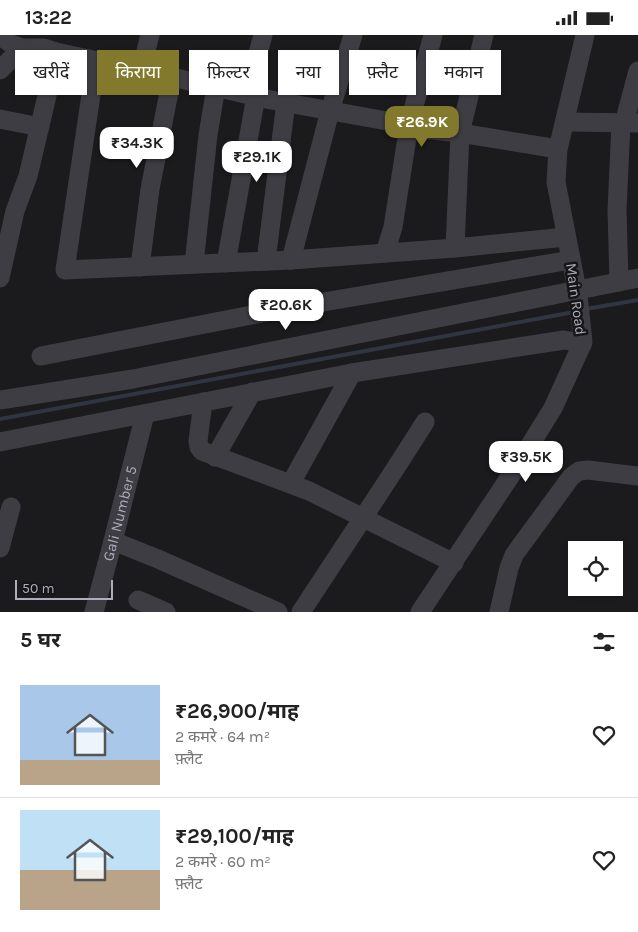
<!DOCTYPE html>
<html lang="hi">
<head>
<meta charset="utf-8">
<style>
  body { margin:0; font-family:Karla,"Noto Sans Devanagari",sans-serif; background:#f2f2f2; color:#222; height:100vh; display:flex; flex-direction:column; font-size:19px; white-space:nowrap }
  * { box-sizing:border-box; margin:0 }
  p { font-size:16px; color:#767676 }
  .icon { flex:none; width:28px; height:28px; fill:none; stroke:currentColor; stroke-width:2; stroke-linecap:round; stroke-linejoin:round }
  .map { position:relative; height:577px; overflow:hidden }
  .side { display:flex; flex-direction:column; background:#fff; flex:1 }
  .side>* { flex:none }
  .top-card { position:absolute; left:15px; top:15px; width:609px; height:45px; display:flex; gap:10px }
  .tools { position:absolute; left:568px; top:506px; display:grid; gap:10px }
  .tools a { display:grid; place-items:center; width:55px; height:55px; border-radius:0px; background:#fff; box-shadow:0 1px 4px #0004; font-size:25px }
  .scale { position:absolute; left:15px; bottom:12px; width:98px; box-sizing:border-box; padding-left:5px; border:2px solid #adaebc; border-top:0; font-size:14px; line-height:18px; white-space:nowrap; color:#adaebc; -webkit-text-stroke:4px #161518; paint-order:stroke }
  .price { position:absolute; translate:-50% -42px; padding:0 11px; border-radius:10px; background:#fff; color:#222; font-size:16px; line-height:32px; filter:drop-shadow(0 1px 2px #0008) }
  .price::after { content:''; position:absolute; left:50%; top:30px; width:15px; height:11px; margin-left:-8px; background:inherit; clip-path:polygon(0 0,100% 0,50% 100%) }
  .price.on { background:#82792c; color:#fff }
  ul { padding:0; list-style:none }
  li { display:flex; align-items:center; gap:15px; height:125px; padding:0 20px }
  li+li { border-top:1px solid #e0e0e0 }
  li span { display:grid; place-items:center; flex:none; width:140px; height:100px; border-radius:0px; color:#555 }
  li>.icon { margin-inline-start:auto }
  span .icon { width:60px; height:60px; fill:#fffc; stroke-width:1 }
  li b { font-size:21px }
  h2 { display:flex; justify-content:space-between; align-items:center; height:60px; padding:0 20px; font-size:21px }
  .tag { padding:0 18px; border-radius:0px; background:#fff; box-shadow:0 1px 4px #0004; font-size:18px; line-height:45px }
  .tag.on { background:#82792c; color:#fff }
  .status { display:flex; justify-content:space-between; align-items:center; height:35px; padding:0 25px; background:#fff; direction:ltr }
  .status svg { height:14px; fill:currentColor }
  .map>svg:first-child { display:block }
  .lines { fill:none; stroke-linecap:round; stroke-linejoin:round }
  .stream { stroke:#303542; stroke-width:4 }
  .minor { stroke:#3e3d44; stroke-width:19 }
  .labels { text-anchor:middle; dominant-baseline:central; stroke-width:5; stroke-linejoin:round; paint-order:stroke }
  .street-label { font-size:15px; fill:#adaebc; stroke:#161518 }
</style>
</head>
<body>
<div class="status"><b>13:22</b><svg viewBox="0 0 49 12"><path d="M0 12V9h3v3zM5 12V6h3v6zM10 12V3h3v9zM15 12V0h3v12zM26 1h20v11H26zM47 4h2v5h-2z"/></svg></div>
<div class="map">
<svg width="638" height="577" viewBox="0 0 638 577">
  <rect width="100%" height="100%" fill="#1b1a1d"/>
  <g class="lines">
    <g class="stream">
      <polyline points="586,274 638,265"/>
      <polyline points="0,384 574,277"/>
    </g>
    <g class="minor">
      <polyline points="0,0 11,9 22,13 44,13 56,17 172,42 271,65 409,90 422,94 460,98 558,114"/>
      <polyline points="96,26 65,235 291,225 455,213 566,202"/>
      <polyline points="0,35 22,13"/>
      <polyline points="141,35 150,0"/>
      <polyline points="247,59 263,0"/>
      <polyline points="0,84 40,92"/>
      <polyline points="565,87 638,88"/>
      <polyline points="624,88 638,36"/>
      <polyline points="455,213 460,98 484,0"/>
      <polyline points="385,218 393,192 409,90 433,0"/>
      <polyline points="291,225 330,76 353,0"/>
      <polyline points="266,226 286,67"/>
      <polyline points="226,228 256,61"/>
      <polyline points="194,229 208,100 216,52"/>
      <polyline points="140,232 150,154 172,42"/>
      <polyline points="0,243 15,176 28,141 46,65 56,17"/>
      <polyline points="619,247 617,175 621,88"/>
      <polyline points="41,321 282,274 571,225"/>
      <polyline points="0,365 133,344 638,243"/>
      <polyline points="203,367 198,406 199,412 202,416 309,456 454,528"/>
      <polyline points="0,407 352,338 564,305 576,307 582,310"/>
      <polyline points="215,422 252,357"/>
      <polyline points="291,448 352,338"/>
      <polyline points="113,506 158,524 278,577"/>
      <polyline points="0,513 11,472"/>
      <polyline points="138,565 166,577"/>
      <path id="s1" d="M94 577 113 506 145 379"/>
      <path d="M301 577C342 514 385 451 425 387"/>
      <polyline points="420,577 519,428 553,373 583,307 578,260 556,147 558,114 585,0"/>
      <polyline points="499,577 509,533 514,520 571,442 579,436 588,435 638,441"/>
    </g>
  </g>
  <g class="labels">
    <g class="street-label">
      <text transform="translate(576 264) rotate(82)">Main Road</text>
      <text stroke="none"><textPath href="#s1" startOffset="102">Gali Number 5</textPath></text>
    </g>
  </g>
</svg>
<div class="tools">
<a><svg class="icon" aria-label="locate" viewBox="0 0 24 24"><circle cx="12" cy="12" r="6"/><path d="M12 2v4M12 18v4M2 12h4M18 12h4"/></svg></a>
</div>
<div class="scale">50 m</div>
<b class="price on" style="left:422px;top:113px">₹26.9K</b>
<b class="price" style="left:137px;top:134px">₹34.3K</b>
<b class="price" style="left:257px;top:148px">₹29.1K</b>
<b class="price" style="left:286px;top:296px">₹20.6K</b>
<b class="price" style="left:526px;top:448px">₹39.5K</b>
<div class="top-card">
<a class="tag">खरीदें</a>
<a class="tag on">किराया</a>
<a class="tag">फ़िल्टर</a>
<a class="tag">नया</a>
<a class="tag">फ़्लैट</a>
<a class="tag">मकान</a>
</div>
</div>
<section class="side">
<h2>5 घर<svg class="icon" aria-label="filters" viewBox="0 0 24 24"><path d="M4 7h16M4 17h16"/><circle cx="9" cy="7" r="2"/><circle cx="15" cy="17" r="2"/></svg></h2>
<ul>
<li><span style="background:linear-gradient(#a9c7e8 75%,#b9a48a 0)"><svg class="icon" aria-label="home" viewBox="0 0 24 24"><path d="M3 11l9-7 9 7M6 9v11h12V9"/></svg></span><div><b>₹26,900/माह</b><p>2 कमरे · 64 m²</p><p>फ़्लैट</p></div><svg class="icon" aria-label="heart" viewBox="0 0 24 24"><path d="M12 20l-8-8c-3-5 5-10 8-4 3-6 11-1 8 4z"/></svg></li>
<li><span style="background:linear-gradient(#bfe0f5 60%,#b9a48a 0)"><svg class="icon" aria-label="home" viewBox="0 0 24 24"><path d="M3 11l9-7 9 7M6 9v11h12V9"/></svg></span><div><b>₹29,100/माह</b><p>2 कमरे · 60 m²</p><p>फ़्लैट</p></div><svg class="icon" aria-label="heart" viewBox="0 0 24 24"><path d="M12 20l-8-8c-3-5 5-10 8-4 3-6 11-1 8 4z"/></svg></li>
</ul>
</section>
</body>
</html>
